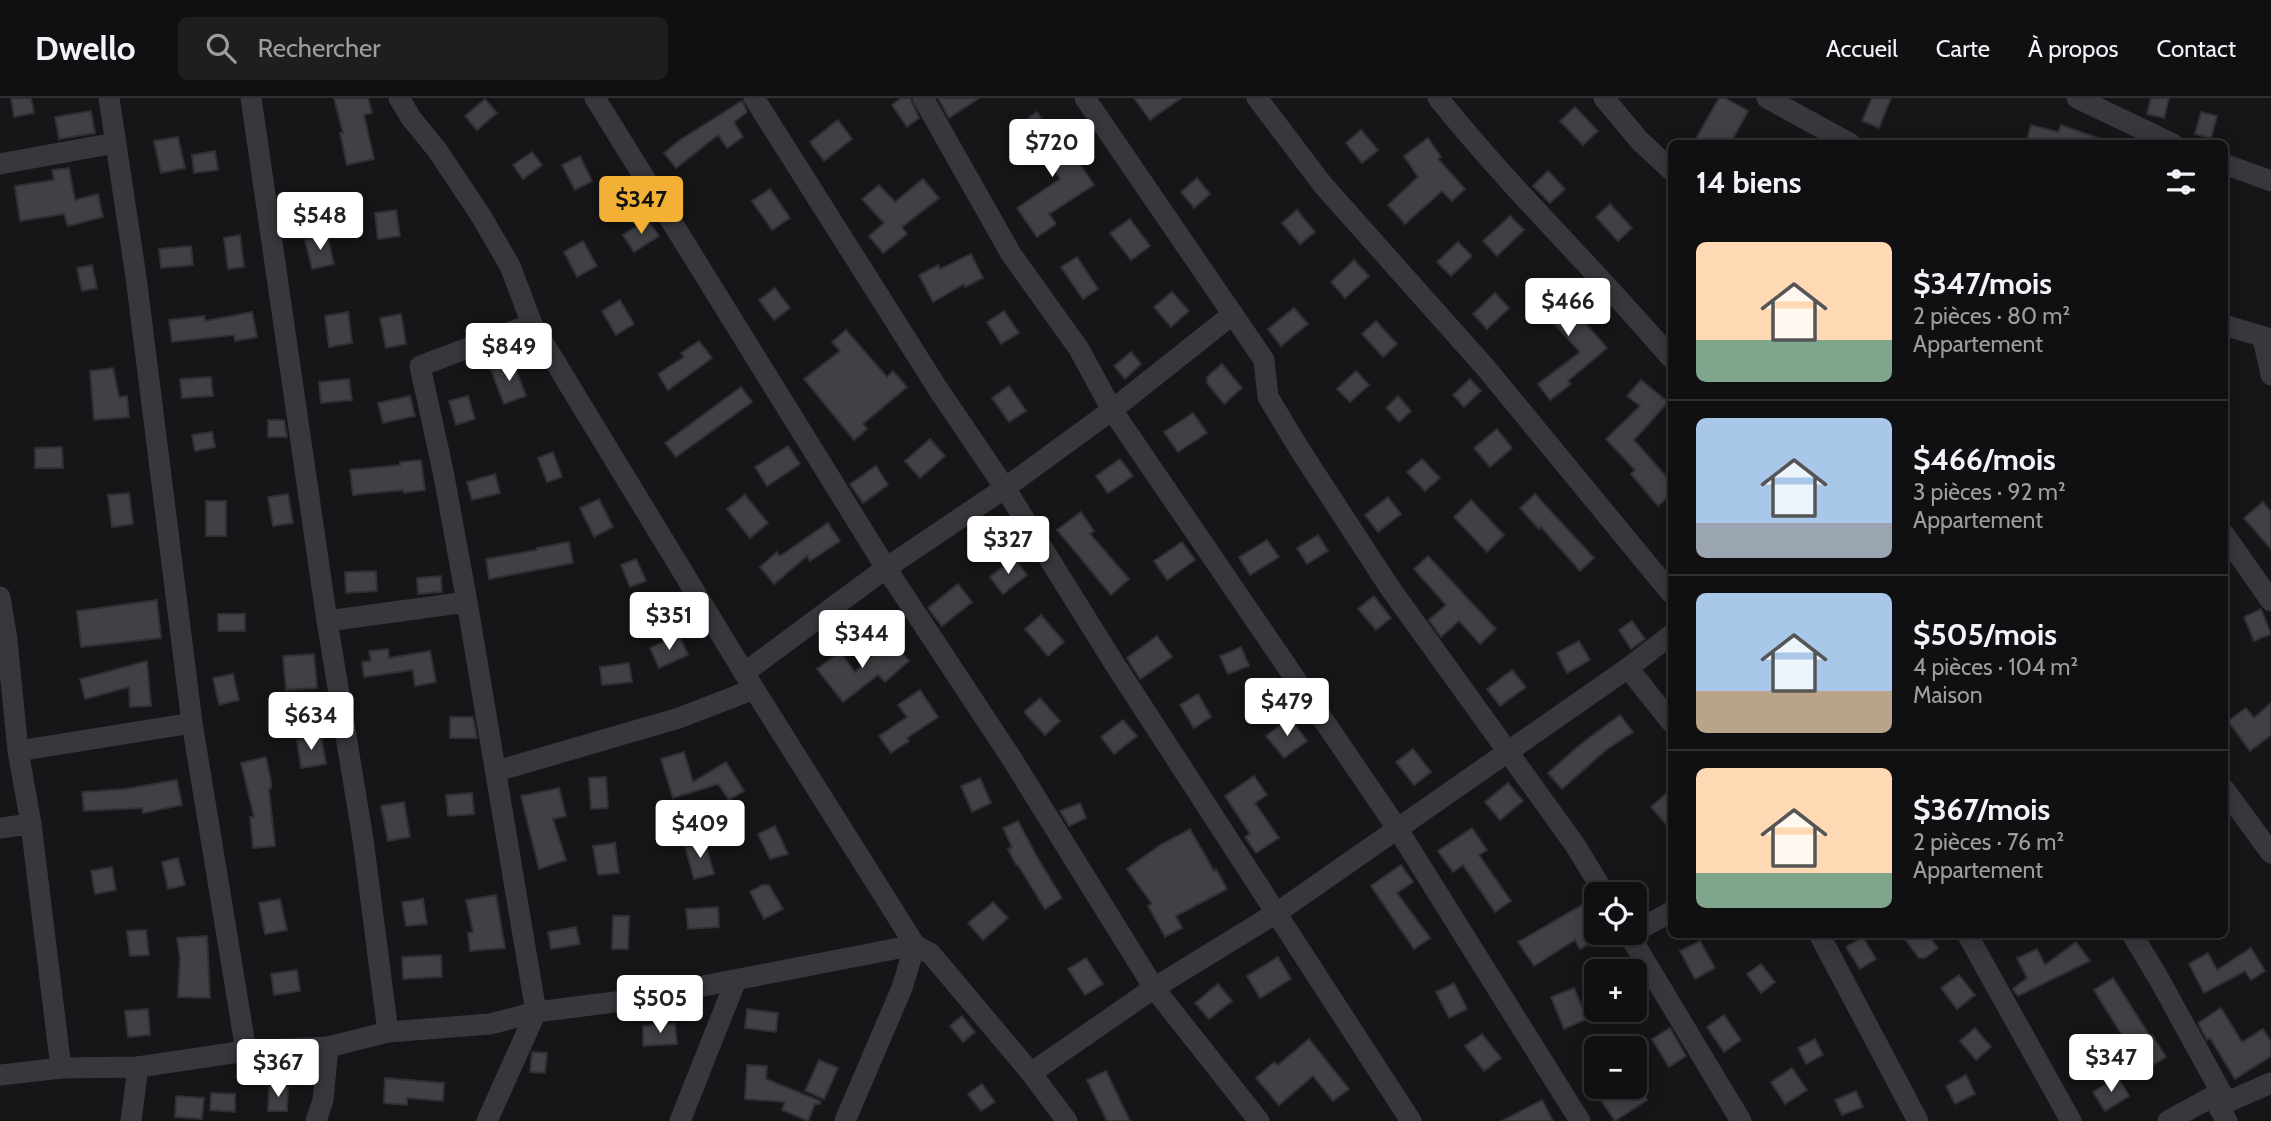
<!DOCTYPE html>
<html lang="fr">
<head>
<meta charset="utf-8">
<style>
  body { margin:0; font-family:Cabin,sans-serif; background:#1e1e20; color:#f1f3f6; height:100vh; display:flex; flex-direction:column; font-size:26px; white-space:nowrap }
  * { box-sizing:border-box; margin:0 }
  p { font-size:23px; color:#9c9d9f }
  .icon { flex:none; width:38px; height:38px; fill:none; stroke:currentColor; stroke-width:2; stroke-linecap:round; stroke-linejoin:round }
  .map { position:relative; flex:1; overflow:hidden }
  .panel { position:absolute; left:1668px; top:42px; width:560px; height:798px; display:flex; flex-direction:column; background:#101012; border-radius:10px; box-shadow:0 4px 18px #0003,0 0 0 2px #303032 }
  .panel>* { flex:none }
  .buttons { position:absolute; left:1584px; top:784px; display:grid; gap:14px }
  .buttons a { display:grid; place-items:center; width:63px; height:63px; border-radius:10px; background:#101012; box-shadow:0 4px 18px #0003,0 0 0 2px #303032; font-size:35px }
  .price { position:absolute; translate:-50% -60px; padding:0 16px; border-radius:7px; background:#fff; color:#222; font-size:23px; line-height:46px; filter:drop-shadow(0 2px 4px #0008) }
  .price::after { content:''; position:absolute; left:50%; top:42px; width:21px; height:16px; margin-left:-10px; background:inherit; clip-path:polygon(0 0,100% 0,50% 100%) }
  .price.active { background:#f2b134; color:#111 }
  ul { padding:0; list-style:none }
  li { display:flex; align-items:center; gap:21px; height:175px; padding:0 28px }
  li+li { border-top:2px solid #303032 }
  li span { display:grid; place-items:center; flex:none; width:196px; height:140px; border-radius:10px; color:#555 }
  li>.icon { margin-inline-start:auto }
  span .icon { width:84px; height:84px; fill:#fffc; stroke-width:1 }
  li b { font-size:30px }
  h2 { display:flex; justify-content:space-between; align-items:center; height:84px; padding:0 28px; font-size:30px }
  header { display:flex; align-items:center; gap:42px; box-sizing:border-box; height:98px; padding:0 35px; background:#101012; border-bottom:2px solid #303032 }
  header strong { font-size:33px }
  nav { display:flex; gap:38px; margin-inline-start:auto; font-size:24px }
  .search { width:490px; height:63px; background:#1e1e20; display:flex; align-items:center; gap:18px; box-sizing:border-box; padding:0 24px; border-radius:10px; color:#9c9d9f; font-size:26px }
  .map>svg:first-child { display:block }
  .building { fill:#404145; stroke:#303034; stroke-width:2 }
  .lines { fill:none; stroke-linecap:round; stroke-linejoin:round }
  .street { stroke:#37383d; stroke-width:21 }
</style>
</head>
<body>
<header>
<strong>Dwello</strong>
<div class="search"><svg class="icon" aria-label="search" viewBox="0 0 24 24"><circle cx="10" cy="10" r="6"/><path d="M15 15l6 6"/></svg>Rechercher</div>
<nav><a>Accueil</a><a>Carte</a><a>À propos</a><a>Contact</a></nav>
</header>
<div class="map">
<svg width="2271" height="1023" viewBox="0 0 2271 1023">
  <rect width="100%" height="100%" fill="#161618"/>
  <g class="building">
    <polygon points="11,0 31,0 34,15 14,19"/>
    <polygon points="334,0 368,0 372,15 364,17 374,61 347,67 340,35 343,35"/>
    <polygon points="901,0 910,0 919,20 907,29 892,7"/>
    <polygon points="938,0 979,0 949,20"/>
    <polygon points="1134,0 1181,0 1150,22"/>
    <polygon points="1719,0 1725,0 1748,13 1730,46 1693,46"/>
    <polygon points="1872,0 1891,0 1879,30 1862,23"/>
    <polygon points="2151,0 2169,0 2164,20 2147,16"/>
    <polygon points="485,1 497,15 477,32 465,18"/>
    <polygon points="742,3 747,14 734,24 743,39 727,50 718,37 676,70 664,55 680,42"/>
    <polygon points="1575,9 1598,33 1583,47 1560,23"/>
    <polygon points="91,13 95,35 59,41 55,19"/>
    <polygon points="1037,14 1067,60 1073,56 1094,87 1049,116 1056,126 1037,139 1017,110 1060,81 1036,44 1033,46 1020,26"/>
    <polygon points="2201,14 2217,18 2211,40 2195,36"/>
    <polygon points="838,22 852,41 824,63 810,44"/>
    <polygon points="2031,27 2058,34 2061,27 2106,43 2106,46 2026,46"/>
    <polygon points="1361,32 1378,52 1362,65 1346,45"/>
    <polygon points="178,39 185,70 161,75 154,43"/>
    <polygon points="1428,40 1441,59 1438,61 1465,91 1452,103 1442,93 1405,126 1388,107 1418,79 1404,58"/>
    <polygon points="215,53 218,72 194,75 192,57"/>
    <polygon points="532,54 542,67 523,81 513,67"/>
    <polygon points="580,58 592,83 575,92 562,67"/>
    <polygon points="69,70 75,102 98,96 103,119 68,128 64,116 20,123 15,88 54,82 52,72"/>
    <polygon points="1548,73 1565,91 1550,105 1533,88"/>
    <polygon points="1197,80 1210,96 1194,110 1181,94"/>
    <polygon points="923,81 939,100 902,129 907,136 883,155 869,138 884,125 862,101 879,87 895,104"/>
    <polygon points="770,91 790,120 772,132 752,103"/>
    <polygon points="1610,106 1632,130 1618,143 1596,119"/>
    <polygon points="396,112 400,138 378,141 375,115"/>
    <polygon points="1297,112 1315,134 1300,146 1282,125"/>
    <polygon points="1510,118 1524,132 1497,158 1483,143"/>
    <polygon points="647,121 659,138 634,154 623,137"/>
    <polygon points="1130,121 1150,148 1131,162 1110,135"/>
    <polygon points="240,137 244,169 228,171 224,140"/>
    <polygon points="327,137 334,166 312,171 305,142"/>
    <polygon points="583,143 597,168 577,179 564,154"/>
    <polygon points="1458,144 1472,158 1451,178 1437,164"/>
    <polygon points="191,148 193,167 161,170 159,151"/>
    <polygon points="971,156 983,180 965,189 964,186 933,204 919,177 938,167 940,171"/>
    <polygon points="1077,159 1098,191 1083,201 1061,169"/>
    <polygon points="1354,162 1369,178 1345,200 1331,184"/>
    <polygon points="92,167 97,190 82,193 77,170"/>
    <polygon points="1559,183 1575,198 1568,205 1607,250 1568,283 1571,286 1550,302 1538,286 1580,254 1536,206"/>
    <polygon points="775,190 790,210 774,222 759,202"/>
    <polygon points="1172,194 1189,213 1171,229 1154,209"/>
    <polygon points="1495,195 1509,210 1487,231 1473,216"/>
    <polygon points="620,202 634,226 616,237 602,213"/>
    <polygon points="1294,210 1308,226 1281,248 1268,231"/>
    <polygon points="1004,213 1019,235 1001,246 987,224"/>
    <polygon points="252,214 257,239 235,243 234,237 172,244 169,222 204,218 205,223"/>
    <polygon points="348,214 352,245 329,249 325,218"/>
    <polygon points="401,216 406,246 386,250 380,220"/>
    <polygon points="1376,223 1397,246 1383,259 1362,236"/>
    <polygon points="846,232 887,279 893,273 907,289 863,326 867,331 854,342 804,281 840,253 832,244"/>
    <polygon points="699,243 712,260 668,292 658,276 684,259 681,255"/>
    <polygon points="1131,254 1141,266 1125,281 1114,268"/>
    <polygon points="513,264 526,298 504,306 491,272"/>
    <polygon points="1222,266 1242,290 1224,306 1207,285 1207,279"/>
    <polygon points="113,270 119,299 127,298 129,319 94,322 90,273"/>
    <polygon points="1356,273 1369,287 1350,304 1337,291"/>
    <polygon points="211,279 213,298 182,300 180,281"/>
    <polygon points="349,281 352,302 321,305 319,284"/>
    <polygon points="1470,281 1481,293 1464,309 1453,297"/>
    <polygon points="1641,282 1668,304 1634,342 1671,384 1671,396 1658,408 1631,376 1635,372 1606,341 1640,308 1627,298"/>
    <polygon points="1009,288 1026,313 1009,324 992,300"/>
    <polygon points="741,289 752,304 676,359 665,345"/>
    <polygon points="410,298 415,318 383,325 378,305"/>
    <polygon points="468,298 475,321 456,327 449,303"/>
    <polygon points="1398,298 1411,313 1399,324 1386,310"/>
    <polygon points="1193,315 1207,335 1178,354 1164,334"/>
    <polygon points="268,322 284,322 287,339 268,339"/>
    <polygon points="1497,331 1512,350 1490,369 1474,350"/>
    <polygon points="212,334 215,349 195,353 192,337"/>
    <polygon points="930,341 945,358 920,380 905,363"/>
    <polygon points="788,348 800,366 767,388 755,369"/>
    <polygon points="62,349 63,370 35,370 35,350"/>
    <polygon points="553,354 562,379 547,384 538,360"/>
    <polygon points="1120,361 1133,378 1108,395 1096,378"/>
    <polygon points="1422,361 1440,380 1425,393 1407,374"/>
    <polygon points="421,362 425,392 404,395 403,392 353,397 350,372 400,367 400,364"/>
    <polygon points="876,368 888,387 863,405 850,386"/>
    <polygon points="495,376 500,395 472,402 467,384"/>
    <polygon points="129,395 133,426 112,429 108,397"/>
    <polygon points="288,396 293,425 273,428 268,399"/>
    <polygon points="1535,396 1594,460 1580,473 1541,429 1539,431 1520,410"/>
    <polygon points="745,397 768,425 750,440 727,411"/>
    <polygon points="1388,399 1401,416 1378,434 1365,417"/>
    <polygon points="599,401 613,429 594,439 580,410"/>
    <polygon points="1471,402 1504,437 1487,454 1454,419"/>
    <rect x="206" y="403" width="20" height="35"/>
    <polygon points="2263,404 2271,414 2271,451 2244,420"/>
    <polygon points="1081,414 1094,433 1090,436 1129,481 1111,497 1057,432"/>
    <polygon points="828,425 840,443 810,463 807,458 774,486 760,469 777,454 780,458"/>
    <polygon points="1318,437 1328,453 1307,466 1297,450"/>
    <polygon points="1267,442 1279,459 1250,477 1239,459"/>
    <polygon points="569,444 573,465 489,481 486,461 537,452 537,450"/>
    <polygon points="1182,444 1195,462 1167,482 1154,463"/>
    <polygon points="1428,458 1496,531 1480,546 1459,523 1441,539 1429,522 1446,507 1414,471"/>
    <polygon points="1014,460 1027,477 1003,496 990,479"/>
    <polygon points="636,461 646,483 630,489 621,467"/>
    <polygon points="376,473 377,493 346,495 345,474"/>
    <polygon points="441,478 442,494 418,496 417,480"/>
    <polygon points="958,486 972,504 942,528 928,510"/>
    <polygon points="1374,498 1391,520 1376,532 1358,511"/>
    <polygon points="157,502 161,540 81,549 77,513"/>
    <polygon points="2261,511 2271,536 2254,543 2244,519"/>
    <rect x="218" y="516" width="27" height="17"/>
    <polygon points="1041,517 1064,544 1048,558 1025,531"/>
    <polygon points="1632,523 1645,541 1631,551 1619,532"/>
    <polygon points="679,537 688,557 659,570 650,550"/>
    <polygon points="1157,538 1172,559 1140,581 1127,560"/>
    <polygon points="890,542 909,563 885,584 878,577 843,604 817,571 840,554 855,574"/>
    <polygon points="1579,543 1590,562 1567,575 1557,555"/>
    <polygon points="1241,549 1249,568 1228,576 1220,558"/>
    <polygon points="388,551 389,560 430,553 436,584 415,588 413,572 364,579 362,564 371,563 369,553"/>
    <polygon points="314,556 317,590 286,592 283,558"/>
    <polygon points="147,563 151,608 130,609 129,589 85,601 80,581"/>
    <polygon points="629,565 632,584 602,587 600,569"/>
    <polygon points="1512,572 1526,589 1500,608 1487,591"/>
    <polygon points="233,576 239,602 219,607 213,580"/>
    <polygon points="920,592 938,619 907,640 909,643 891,655 879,638 907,619 898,607"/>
    <polygon points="1198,596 1211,619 1194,630 1180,607"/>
    <polygon points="1040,600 1060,623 1045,637 1024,614"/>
    <polygon points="2271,605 2271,637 2250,653 2228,623 2246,610 2254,620"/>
    <polygon points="1620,617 1633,634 1606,652 1562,691 1548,675 1581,646"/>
    <polygon points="450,619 473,619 477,640 450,640"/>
    <polygon points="1290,620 1307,643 1284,660 1266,638"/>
    <polygon points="1123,622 1137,638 1114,656 1101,639"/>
    <polygon points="321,638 326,666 301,670 297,642"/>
    <polygon points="1413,651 1431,674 1414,687 1396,664"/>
    <polygon points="684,654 693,684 726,664 744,693 729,702 718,686 673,700 661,661"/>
    <polygon points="266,659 271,683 271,690 269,691 275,748 253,750 250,719 254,719 241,665"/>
    <polygon points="1254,678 1267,697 1255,705 1279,740 1256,755 1245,739 1250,736 1225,698"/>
    <polygon points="606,679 608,710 591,711 589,680"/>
    <polygon points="980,680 991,705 972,714 961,688"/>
    <polygon points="177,682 182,707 143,715 142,710 84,713 82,694 125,691"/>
    <polygon points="1508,685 1523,703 1500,722 1485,704"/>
    <polygon points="559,690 566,718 553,721 566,762 539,771 521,698"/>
    <polygon points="1671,691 1671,732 1651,709"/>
    <polygon points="472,695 474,716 448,718 446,697"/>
    <polygon points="404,704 410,739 388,743 381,708"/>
    <polygon points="1080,705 1086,720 1069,728 1060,713"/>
    <polygon points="1018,723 1037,759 1062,800 1045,811 1018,767 1016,767 1008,751 1012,749 1003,730"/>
    <polygon points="775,728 788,756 770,761 758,736"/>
    <polygon points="1472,730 1487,752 1479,757 1511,803 1495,814 1463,767 1453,774 1438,753"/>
    <polygon points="1190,731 1214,773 1216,771 1227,791 1176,818 1182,830 1165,839 1148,808 1152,806 1127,771 1160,747"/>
    <polygon points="705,744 714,776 694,781 685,749"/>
    <polygon points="615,745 619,775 598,777 593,748"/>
    <polygon points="178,760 185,787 168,791 162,764"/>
    <polygon points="1401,767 1413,784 1397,795 1430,840 1414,851 1371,788"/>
    <polygon points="112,769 116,792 95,796 91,773"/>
    <polygon points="762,787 769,787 783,811 764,821 750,794"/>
    <polygon points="496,797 505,850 470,853 468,835 473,834 466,802"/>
    <polygon points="280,801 287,832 265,836 259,805"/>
    <polygon points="423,801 427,826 406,828 402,804"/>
    <polygon points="993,804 1008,820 983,842 968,825"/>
    <polygon points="1582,807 1596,830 1596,835 1601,838 1580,851 1575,842 1534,868 1518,844"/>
    <polygon points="718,809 719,829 688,831 686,811"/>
    <polygon points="613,818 629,818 628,851 612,851"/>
    <polygon points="576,829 580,846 551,851 548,834"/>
    <polygon points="146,832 149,857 130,858 127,833"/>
    <polygon points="1901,836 1928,836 1938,850 1925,860 1919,860"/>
    <polygon points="207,838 210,900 178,899 180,860 177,840"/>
    <polygon points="1863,839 1876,861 1860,871 1846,849"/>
    <polygon points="1700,843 1715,870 1695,881 1680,853"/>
    <polygon points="2076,844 2090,863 2018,898 2013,891 2027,880 2017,860 2037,851 2045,867"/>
    <polygon points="2251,850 2265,873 2251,882 2245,873 2204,895 2189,866 2208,855 2217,872"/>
    <polygon points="441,857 442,879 403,881 402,859"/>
    <polygon points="1278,859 1291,881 1260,900 1247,878"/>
    <polygon points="1086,860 1103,886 1085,897 1068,871"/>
    <polygon points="1761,866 1775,884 1761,895 1747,876"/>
    <polygon points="297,872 300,893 274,897 271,876"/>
    <polygon points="1959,877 1975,897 1957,911 1941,890"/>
    <polygon points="2113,880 2150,938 2152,937 2166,959 2139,976 2125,953 2130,950 2094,892"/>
    <polygon points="1454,885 1467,911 1449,920 1436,894"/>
    <polygon points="1218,886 1232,903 1209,921 1195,905"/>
    <polygon points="1574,890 1587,921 1564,931 1551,899"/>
    <polygon points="2221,910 2242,944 2263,931 2271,944 2271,958 2235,981 2210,940 2207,942 2198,925"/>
    <polygon points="148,911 150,937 128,939 125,913"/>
    <polygon points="747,911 778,915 776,934 745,930"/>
    <polygon points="1724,917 1741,942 1724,954 1707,929"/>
    <polygon points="962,918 975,934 963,944 950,928"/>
    <polygon points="675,926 677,946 643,948 643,928"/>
    <polygon points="1670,930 1686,958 1669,969 1652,941"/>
    <polygon points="1975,930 1991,949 1976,962 1960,943"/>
    <polygon points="1482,936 1501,960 1484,973 1465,948"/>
    <polygon points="1309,941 1349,991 1333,1003 1313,978 1279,1007 1256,980 1274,964 1278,967"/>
    <polygon points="1815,941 1823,957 1806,966 1798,950"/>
    <polygon points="532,954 547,955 545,975 530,974"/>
    <polygon points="819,962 838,970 824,1001 805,993"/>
    <polygon points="747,967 767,968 766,981 820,1003 820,1006 815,1006 808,1023 782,1012 785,1004 745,1001"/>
    <polygon points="1792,970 1807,992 1785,1006 1771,984"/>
    <polygon points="1106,973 1130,1023 1107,1023 1087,982"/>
    <polygon points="1966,977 1975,996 1955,1006 1946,988"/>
    <polygon points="2118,979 2129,998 2105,1013 2093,994"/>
    <polygon points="385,980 444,985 443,1003 407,1000 407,1007 384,1005"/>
    <polygon points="1634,984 1647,1002 1615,1023 1602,1004 1624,989 1634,989"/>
    <polygon points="982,986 995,1004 981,1013 968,996"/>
    <polygon points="269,989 288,989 287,1013 268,1013"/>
    <polygon points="1856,993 1863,1009 1842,1017 1835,1002"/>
    <polygon points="211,995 235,996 235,1014 210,1012"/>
    <polygon points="176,998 204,1000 202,1021 175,1019"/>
    <polygon points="1542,1002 1553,1023 1502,1023"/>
  </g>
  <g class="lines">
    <g class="street">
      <polyline points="109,0 136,179 192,625 246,953"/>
      <polyline points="251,0 327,523 363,741 388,934"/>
      <polyline points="399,0 411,20 437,52 481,118 510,168 532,226 754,591 915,847 931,856 1031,975 1067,1023"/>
      <polyline points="595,0 886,470 1012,661 1154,890 1259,1023"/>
      <polyline points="754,0 938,291 1005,390 1114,565 1411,1023"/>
      <polyline points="923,0 1011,156 1079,251 1112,312 1397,730 1580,1023"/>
      <polyline points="1085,0 1264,262 1268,299 1300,352 1390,490 1575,747 1605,796"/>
      <polyline points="1257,0 1323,87 1485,269 1671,495"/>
      <path d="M1438 0C1511 91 1596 172 1671 260"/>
      <polyline points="1604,0 1639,42 1671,72"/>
      <polyline points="1767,0 1851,46"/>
      <polyline points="2077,0 2173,46"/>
      <polyline points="0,66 115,45"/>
      <polyline points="2224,66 2271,83"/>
      <polyline points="2224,227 2271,241"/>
      <polyline points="2263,240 2271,277"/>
      <polyline points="2224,436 2271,503"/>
      <polyline points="0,499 7,542 18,653 31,726 61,970"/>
      <polyline points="327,523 467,504"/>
      <polyline points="1628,570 1671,624"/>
      <polyline points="744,575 886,470 1005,390 1112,312 1233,216"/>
      <polyline points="18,653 192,625"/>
      <polyline points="497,673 679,620 754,591"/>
      <polyline points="2224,691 2271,755"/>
      <polyline points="0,730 31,726"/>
      <polyline points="1634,834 1671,814"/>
      <polyline points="1628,835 1741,1023"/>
      <polyline points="1819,836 1918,1023"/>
      <polyline points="1967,836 2071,1023"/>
      <polyline points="2132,836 2159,881 2221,994 2218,1008 2227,1023"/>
      <polyline points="1031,975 1154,890 1278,814 1628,570 1671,537"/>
      <polyline points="0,977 61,970 138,969 246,953 328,949 388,934 490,926 536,914 631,902 915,847 902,890 845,1023"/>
      <polyline points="2218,1008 2271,985"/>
      <polyline points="131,1023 138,969"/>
      <polyline points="316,1023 323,1002 328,949"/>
      <polyline points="487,1023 536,914 467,504 443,373 420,268 532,226"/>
      <polyline points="680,1023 736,882"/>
      <polyline points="2168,1023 2221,994"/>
    </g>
  </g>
</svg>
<div class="buttons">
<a><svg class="icon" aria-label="locate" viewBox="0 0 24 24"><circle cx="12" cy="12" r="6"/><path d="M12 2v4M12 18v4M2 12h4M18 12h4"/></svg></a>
<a>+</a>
<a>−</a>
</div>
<b class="price" style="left:1052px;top:81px">$720</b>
<b class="price active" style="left:641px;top:138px">$347</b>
<b class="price" style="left:320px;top:154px">$548</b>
<b class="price" style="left:1568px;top:240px">$466</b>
<b class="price" style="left:509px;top:285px">$849</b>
<b class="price" style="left:1008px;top:478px">$327</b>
<b class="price" style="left:669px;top:554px">$351</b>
<b class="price" style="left:862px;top:572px">$344</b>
<b class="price" style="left:1287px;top:640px">$479</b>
<b class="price" style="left:311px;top:654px">$634</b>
<b class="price" style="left:700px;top:762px">$409</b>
<b class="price" style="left:660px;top:937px">$505</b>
<b class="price" style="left:2111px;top:996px">$347</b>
<b class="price" style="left:278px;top:1001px">$367</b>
<section class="panel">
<h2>14 biens<svg class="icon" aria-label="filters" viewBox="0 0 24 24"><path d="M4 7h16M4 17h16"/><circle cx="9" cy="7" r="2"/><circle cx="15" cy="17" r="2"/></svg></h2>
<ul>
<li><span style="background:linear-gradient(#ffd9b3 70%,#7fa58c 0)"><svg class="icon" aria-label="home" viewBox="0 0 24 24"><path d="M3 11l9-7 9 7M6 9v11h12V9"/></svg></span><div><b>$347/mois</b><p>2 pièces · 80 m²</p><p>Appartement</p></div></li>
<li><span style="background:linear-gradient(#a9c7e8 75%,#9aa5b1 0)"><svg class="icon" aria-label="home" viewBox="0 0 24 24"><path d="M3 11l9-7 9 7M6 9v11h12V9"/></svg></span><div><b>$466/mois</b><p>3 pièces · 92 m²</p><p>Appartement</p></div></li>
<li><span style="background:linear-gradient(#a9c7e8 70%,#b9a48a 0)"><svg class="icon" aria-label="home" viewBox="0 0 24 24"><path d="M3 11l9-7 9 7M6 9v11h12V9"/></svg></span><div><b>$505/mois</b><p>4 pièces · 104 m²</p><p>Maison</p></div></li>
<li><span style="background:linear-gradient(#ffd9b3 75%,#7fa58c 0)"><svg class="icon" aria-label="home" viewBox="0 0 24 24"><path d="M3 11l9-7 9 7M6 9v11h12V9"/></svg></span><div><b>$367/mois</b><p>2 pièces · 76 m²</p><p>Appartement</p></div></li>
</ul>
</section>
</div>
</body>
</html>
